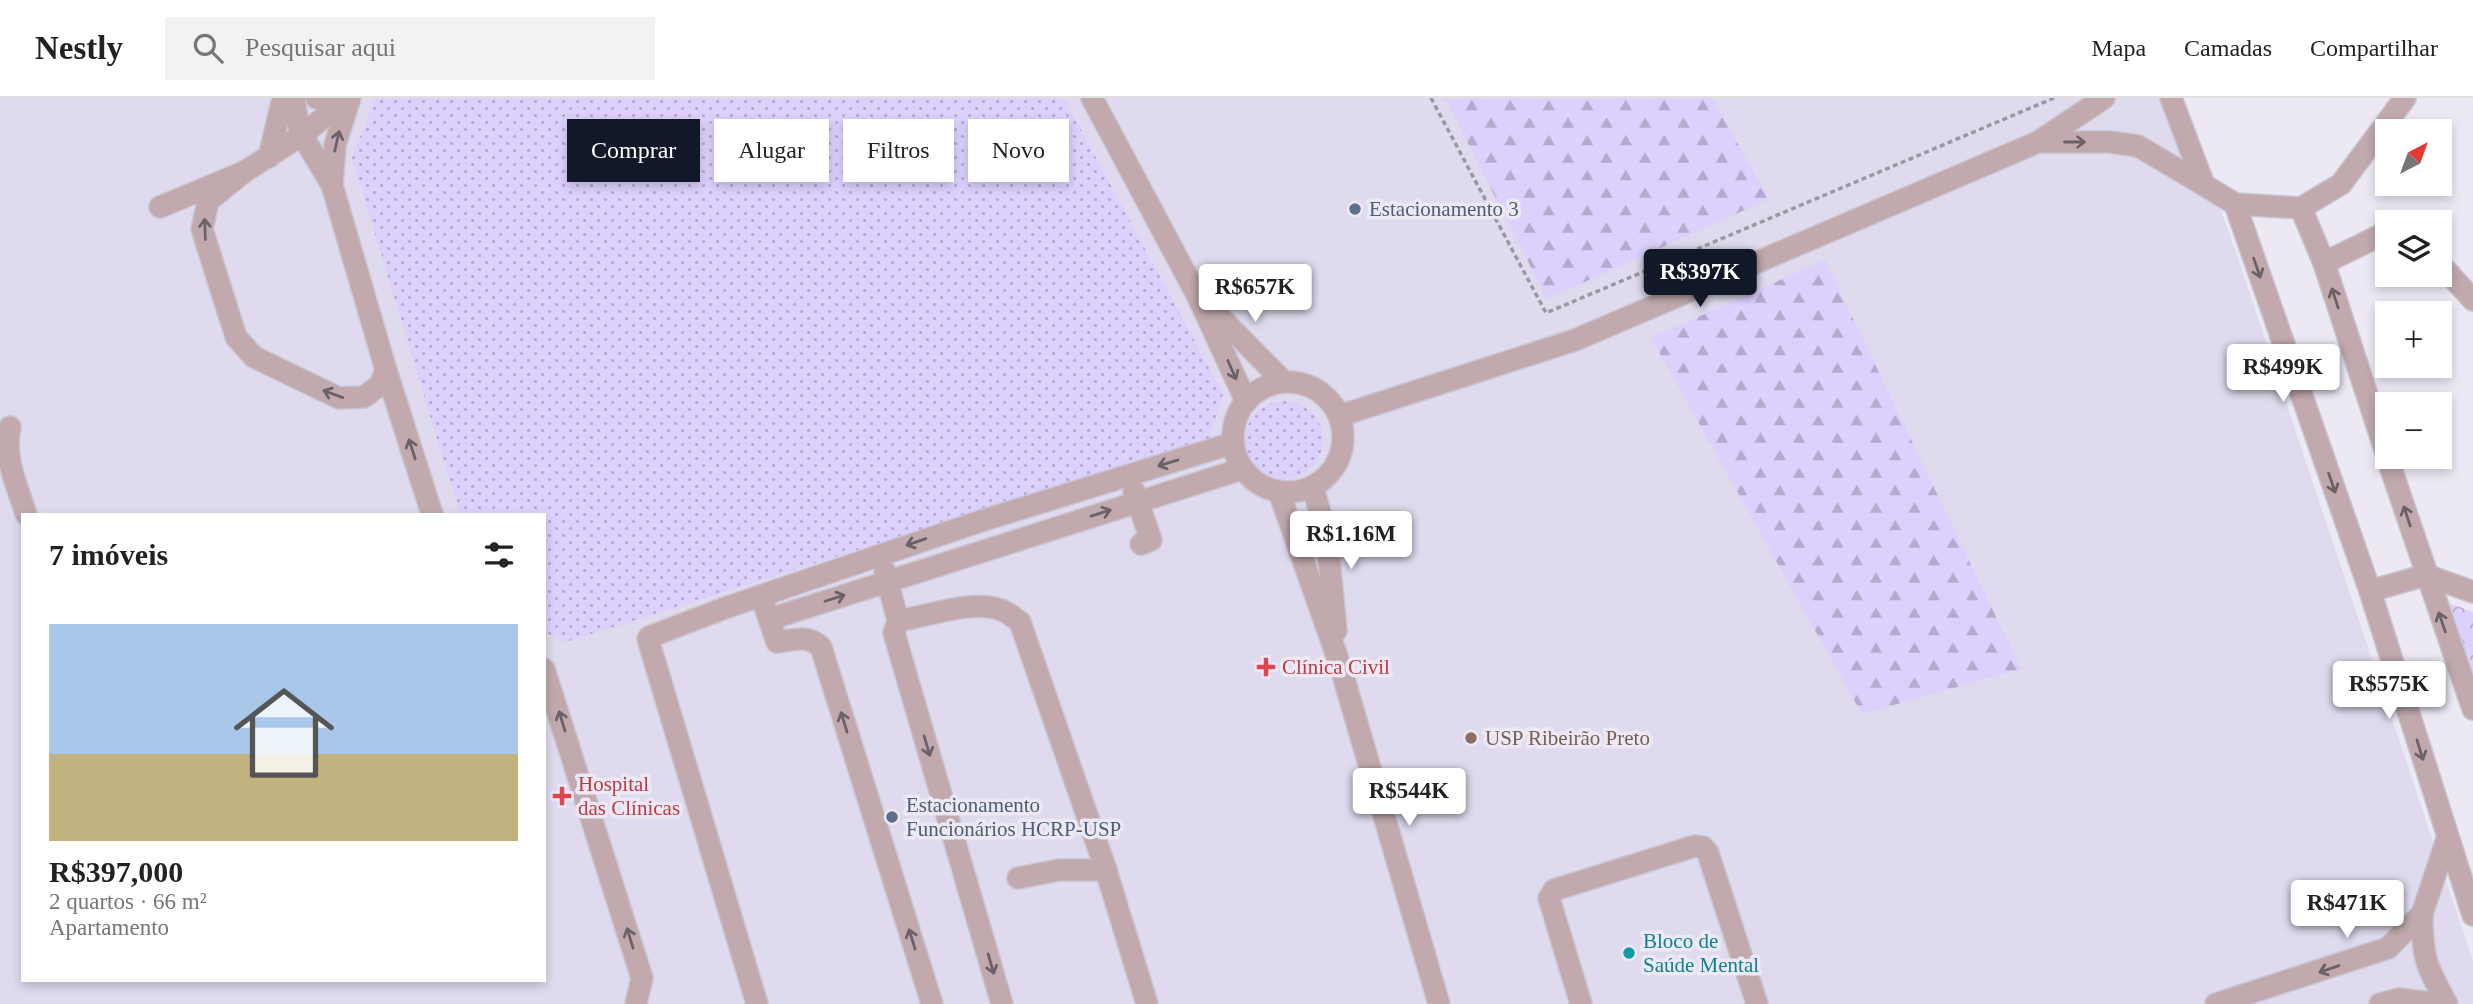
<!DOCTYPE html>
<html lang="pt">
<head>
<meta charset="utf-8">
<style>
  body { margin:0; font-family:"Times New Roman",serif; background:#f2f2f2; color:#222; height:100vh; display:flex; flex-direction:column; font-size:26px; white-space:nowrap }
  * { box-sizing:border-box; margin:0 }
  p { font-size:23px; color:#767676 }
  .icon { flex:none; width:38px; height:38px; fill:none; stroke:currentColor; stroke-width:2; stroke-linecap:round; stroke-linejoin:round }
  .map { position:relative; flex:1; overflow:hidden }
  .details { position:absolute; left:21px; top:415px; width:525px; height:469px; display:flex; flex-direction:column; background:#fff; border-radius:0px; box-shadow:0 4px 10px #0003 }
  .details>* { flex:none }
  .hud { position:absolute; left:567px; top:21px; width:665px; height:63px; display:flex; gap:14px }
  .needle { width:46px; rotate:41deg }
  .buttons { position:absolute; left:2375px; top:21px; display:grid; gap:14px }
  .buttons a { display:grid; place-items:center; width:77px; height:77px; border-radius:0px; background:#fff; box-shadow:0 4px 10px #0003; font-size:35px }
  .price { position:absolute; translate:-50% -60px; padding:0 16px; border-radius:7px; background:#fff; color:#222; font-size:23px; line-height:46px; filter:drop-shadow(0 2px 4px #0008) }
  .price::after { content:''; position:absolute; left:50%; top:42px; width:21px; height:16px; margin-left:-10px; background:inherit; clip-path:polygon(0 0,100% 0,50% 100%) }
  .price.selected { background:#111827; color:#fff }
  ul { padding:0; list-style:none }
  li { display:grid; align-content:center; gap:14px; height:371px; padding:0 28px }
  li span { display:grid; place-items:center; height:217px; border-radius:0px; color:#555 }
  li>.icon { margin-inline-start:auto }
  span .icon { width:126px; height:126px; fill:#fffc; stroke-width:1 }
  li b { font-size:30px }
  h2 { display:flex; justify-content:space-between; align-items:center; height:84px; padding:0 28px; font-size:30px }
  .tag { padding:0 24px; border-radius:0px; background:#fff; box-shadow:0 4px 10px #0003; font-size:24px; line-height:63px }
  .tag.selected { background:#111827; color:#fff }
  header { display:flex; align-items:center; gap:42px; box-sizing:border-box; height:98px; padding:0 35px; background:#fff; border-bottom:2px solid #e0e0e0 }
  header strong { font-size:33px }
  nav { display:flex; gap:38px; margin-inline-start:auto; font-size:24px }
  .search { width:490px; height:63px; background:#f2f2f2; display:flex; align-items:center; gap:18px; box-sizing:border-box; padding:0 24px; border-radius:0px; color:#767676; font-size:26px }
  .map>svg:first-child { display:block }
  .built { fill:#dfdaed; fill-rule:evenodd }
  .grass { fill:url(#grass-dots) }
  .forest { fill:url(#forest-firs) }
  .park { fill:url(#park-crowns) }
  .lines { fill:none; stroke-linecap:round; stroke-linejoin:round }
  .minor-casing { stroke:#c9c6d1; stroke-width:24 }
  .path { stroke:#9a98a1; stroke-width:3.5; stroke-dasharray:5 3.5; stroke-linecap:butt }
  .minor { stroke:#c1a9ae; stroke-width:21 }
  .oneway { stroke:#6b6267 }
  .service-dot { fill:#5c6f8a; stroke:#ece9f5; stroke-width:2.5 }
  .health-dot { fill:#e0444e; stroke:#ece9f5; stroke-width:2.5 }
  .education-dot { fill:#8d6e63; stroke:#ece9f5; stroke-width:2.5 }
  .culture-dot { fill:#0f9aa8; stroke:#ece9f5; stroke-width:2.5 }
  .labels { text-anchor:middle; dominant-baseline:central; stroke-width:7; stroke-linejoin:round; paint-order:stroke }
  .service-label { font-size:21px; fill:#4e5e75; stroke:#ece9f5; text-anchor:start }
  .health-label { font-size:21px; fill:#be3a42; stroke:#ece9f5; text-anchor:start }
  .education-label { font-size:21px; fill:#785e54; stroke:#ece9f5; text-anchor:start }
  .culture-label { font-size:21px; fill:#0d838f; stroke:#ece9f5; text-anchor:start }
</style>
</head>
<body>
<header>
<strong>Nestly</strong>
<div class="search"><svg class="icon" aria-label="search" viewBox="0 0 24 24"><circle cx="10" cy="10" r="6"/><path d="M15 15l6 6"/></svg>Pesquisar aqui</div>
<nav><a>Mapa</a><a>Camadas</a><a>Compartilhar</a></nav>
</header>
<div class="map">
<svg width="2473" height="906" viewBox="0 0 2473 906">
  <defs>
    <pattern id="grass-dots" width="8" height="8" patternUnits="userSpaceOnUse" patternTransform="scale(1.75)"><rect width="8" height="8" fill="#dcd0fd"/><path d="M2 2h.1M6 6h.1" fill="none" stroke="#b4aace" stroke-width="1.8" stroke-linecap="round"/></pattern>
    <pattern id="forest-firs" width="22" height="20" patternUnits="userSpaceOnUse" patternTransform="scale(1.75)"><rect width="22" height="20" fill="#dcd0fd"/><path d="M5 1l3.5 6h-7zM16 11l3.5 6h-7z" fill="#b4aace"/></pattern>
    <pattern id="park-crowns" width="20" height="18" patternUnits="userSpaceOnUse" patternTransform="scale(1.75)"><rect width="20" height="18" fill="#dcd0fd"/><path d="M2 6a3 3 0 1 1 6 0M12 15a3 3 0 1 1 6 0" fill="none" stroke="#b4aace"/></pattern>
  </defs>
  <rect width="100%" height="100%" fill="#ece9f5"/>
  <path class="built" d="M0 0H2177L2229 134 2473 863V906H0ZM23 416H544V882H23Z"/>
  <g class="grass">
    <polygon points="376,0 1064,0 1223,296 1209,341 566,544 544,534 544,416 460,416 352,60"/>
    <circle cx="1284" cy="342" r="39"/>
  </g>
  <g class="forest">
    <polygon points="1445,0 1712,0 1769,101 1547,201"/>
    <polygon points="1825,162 2021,571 1862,616 1651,240"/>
  </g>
  <polygon class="park" points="2449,505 2473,514 2473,573"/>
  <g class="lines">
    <defs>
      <g id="minor">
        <polyline points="294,0 298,26 302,37 332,87 386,272 432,416"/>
        <polyline points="316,0 333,3 343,0"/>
        <polyline points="1092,0 1197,197 1246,303"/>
        <polyline points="2104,0 2038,44 2110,44 2138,48 2204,87"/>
        <polyline points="2171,0 2204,87 2235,106 2301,110 2341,86 2405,0"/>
        <polyline points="269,59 283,0"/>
        <polyline points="244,74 208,103 202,131 236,239 254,259 339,300 364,299 380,287 386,272"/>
        <polyline points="332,87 335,47 350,0"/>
        <polyline points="2235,106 2370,493 2473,817"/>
        <polyline points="160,109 244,74 302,37 348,0"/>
        <polyline points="2301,110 2324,165 2387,358"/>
        <polyline points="2324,165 2387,134"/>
        <polyline points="2440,166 2473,202"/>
        <polyline points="1209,208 1284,284"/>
        <circle cx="1288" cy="339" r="55"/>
        <polyline points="1339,318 1575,242 2038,44"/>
        <path d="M10 329C3 359 17 388 26 416"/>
        <polyline points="2387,359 2473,611"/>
        <polyline points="1313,389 1327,440 1336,533"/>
        <polyline points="1134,393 1151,442 1141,446"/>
        <polyline points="1279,394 1340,567 1439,906"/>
        <polyline points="885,474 898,523 894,535 1002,906"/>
        <polyline points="2426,477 2473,494"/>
        <polyline points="2370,493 2426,477"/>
        <path d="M765 509 777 544C793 542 807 536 821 549L932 906"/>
        <polyline points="770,521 1242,371"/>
        <path d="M898 523C927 518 974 501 1001 512 1008 514 1014 520 1020 524L1106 772 1147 906"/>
        <polyline points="544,571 642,880 636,906"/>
        <polyline points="1018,780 1059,772 1106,772"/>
        <path d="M2422 816C2422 859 2426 868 2447 906"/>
        <polyline points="757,906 648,541 649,539 725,510 981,423 1233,345"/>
        <polyline points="1581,906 1549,800 1554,792 1695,748 1703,749 1708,755 1757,906"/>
        <polyline points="2216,906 2388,850 2422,816 2447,741"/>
        <polyline points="2380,906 2399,901 2441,906"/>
      </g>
    </defs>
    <use href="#minor" class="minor-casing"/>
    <polyline class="path" points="1431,0 1546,215 2054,0"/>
    <use href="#minor" class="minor"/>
  </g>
  <defs><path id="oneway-shaft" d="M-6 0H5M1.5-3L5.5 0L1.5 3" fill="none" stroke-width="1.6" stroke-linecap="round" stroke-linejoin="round" transform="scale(1.75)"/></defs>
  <g class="oneway">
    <use href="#oneway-shaft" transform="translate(337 43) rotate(-77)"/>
    <use href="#oneway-shaft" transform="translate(2075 44)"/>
    <use href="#oneway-shaft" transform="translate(205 131) rotate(-92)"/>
    <use href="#oneway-shaft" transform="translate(2257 170) rotate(71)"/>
    <use href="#oneway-shaft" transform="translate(2335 200) rotate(-108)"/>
    <use href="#oneway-shaft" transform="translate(1232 272) rotate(66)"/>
    <use href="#oneway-shaft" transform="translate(333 296) rotate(-160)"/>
    <use href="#oneway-shaft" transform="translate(412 351) rotate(-108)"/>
    <use href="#oneway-shaft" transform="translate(1168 365) rotate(163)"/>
    <use href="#oneway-shaft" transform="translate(2332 385) rotate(71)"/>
    <use href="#oneway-shaft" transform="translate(1101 415) rotate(-17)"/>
    <use href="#oneway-shaft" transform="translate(2407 418) rotate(-108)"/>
    <use href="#oneway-shaft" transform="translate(916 444) rotate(161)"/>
    <use href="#oneway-shaft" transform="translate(835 500) rotate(-18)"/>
    <use href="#oneway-shaft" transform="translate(2442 524) rotate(-109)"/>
    <use href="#oneway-shaft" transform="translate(562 623) rotate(-107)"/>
    <use href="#oneway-shaft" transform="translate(844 624) rotate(-107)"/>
    <use href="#oneway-shaft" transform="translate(927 648) rotate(74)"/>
    <use href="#oneway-shaft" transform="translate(2420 652) rotate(73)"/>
    <use href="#oneway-shaft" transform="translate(630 840) rotate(-107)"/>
    <use href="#oneway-shaft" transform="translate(912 841) rotate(-107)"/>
    <use href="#oneway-shaft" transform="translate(991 866) rotate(74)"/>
    <use href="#oneway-shaft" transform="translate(2329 871) rotate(161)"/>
  </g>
  <g class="service-dot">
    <circle cx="1355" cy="111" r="7"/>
    <circle cx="892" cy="719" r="7"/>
  </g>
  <g class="health-dot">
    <path d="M1262.5 558.5h7v7h7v7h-7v7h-7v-7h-7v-7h7z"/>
    <path d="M558.5 687.5h7v7h7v7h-7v7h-7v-7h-7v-7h7z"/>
  </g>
  <circle class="education-dot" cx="1471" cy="640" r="7"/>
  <circle class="culture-dot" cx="1629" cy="855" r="7"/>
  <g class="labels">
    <g class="service-label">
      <text x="1369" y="111">Estacionamento 3</text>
      <text x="906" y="707">Estacionamento<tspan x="906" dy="24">Funcionários HCRP-USP</tspan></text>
    </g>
    <g class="health-label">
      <text x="1282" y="569">Clínica Civil</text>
      <text x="578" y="686">Hospital<tspan x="578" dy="24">das Clínicas</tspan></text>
    </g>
    <g class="education-label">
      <text x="1485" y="640">USP Ribeirão Preto</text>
    </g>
    <g class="culture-label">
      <text x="1643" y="843">Bloco de<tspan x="1643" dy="24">Saúde Mental</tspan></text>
    </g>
  </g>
</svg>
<div class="buttons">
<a><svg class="needle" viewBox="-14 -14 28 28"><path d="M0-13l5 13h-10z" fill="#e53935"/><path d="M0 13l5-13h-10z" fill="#767676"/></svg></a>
<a><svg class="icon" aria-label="layers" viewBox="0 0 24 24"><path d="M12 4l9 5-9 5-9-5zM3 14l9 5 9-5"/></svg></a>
<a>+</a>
<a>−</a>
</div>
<b class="price selected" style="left:1700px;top:211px">R$397K</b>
<b class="price" style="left:1255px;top:226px">R$657K</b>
<b class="price" style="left:2283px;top:306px">R$499K</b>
<b class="price" style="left:1351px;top:473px">R$1.16M</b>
<b class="price" style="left:2389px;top:623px">R$575K</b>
<b class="price" style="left:1409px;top:730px">R$544K</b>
<b class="price" style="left:2347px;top:842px">R$471K</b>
<div class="hud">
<a class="tag selected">Comprar</a>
<a class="tag">Alugar</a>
<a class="tag">Filtros</a>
<a class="tag">Novo</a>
</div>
<section class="details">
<h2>7 imóveis<svg class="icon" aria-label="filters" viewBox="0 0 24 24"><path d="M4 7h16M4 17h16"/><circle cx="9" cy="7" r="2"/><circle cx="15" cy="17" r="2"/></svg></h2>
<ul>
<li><span style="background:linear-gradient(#a9c7e8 60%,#c2b280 0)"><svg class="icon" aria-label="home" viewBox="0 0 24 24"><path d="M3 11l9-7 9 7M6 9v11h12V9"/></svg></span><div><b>R$397,000</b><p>2 quartos · 66 m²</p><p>Apartamento</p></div></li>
</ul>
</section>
</div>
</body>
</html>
